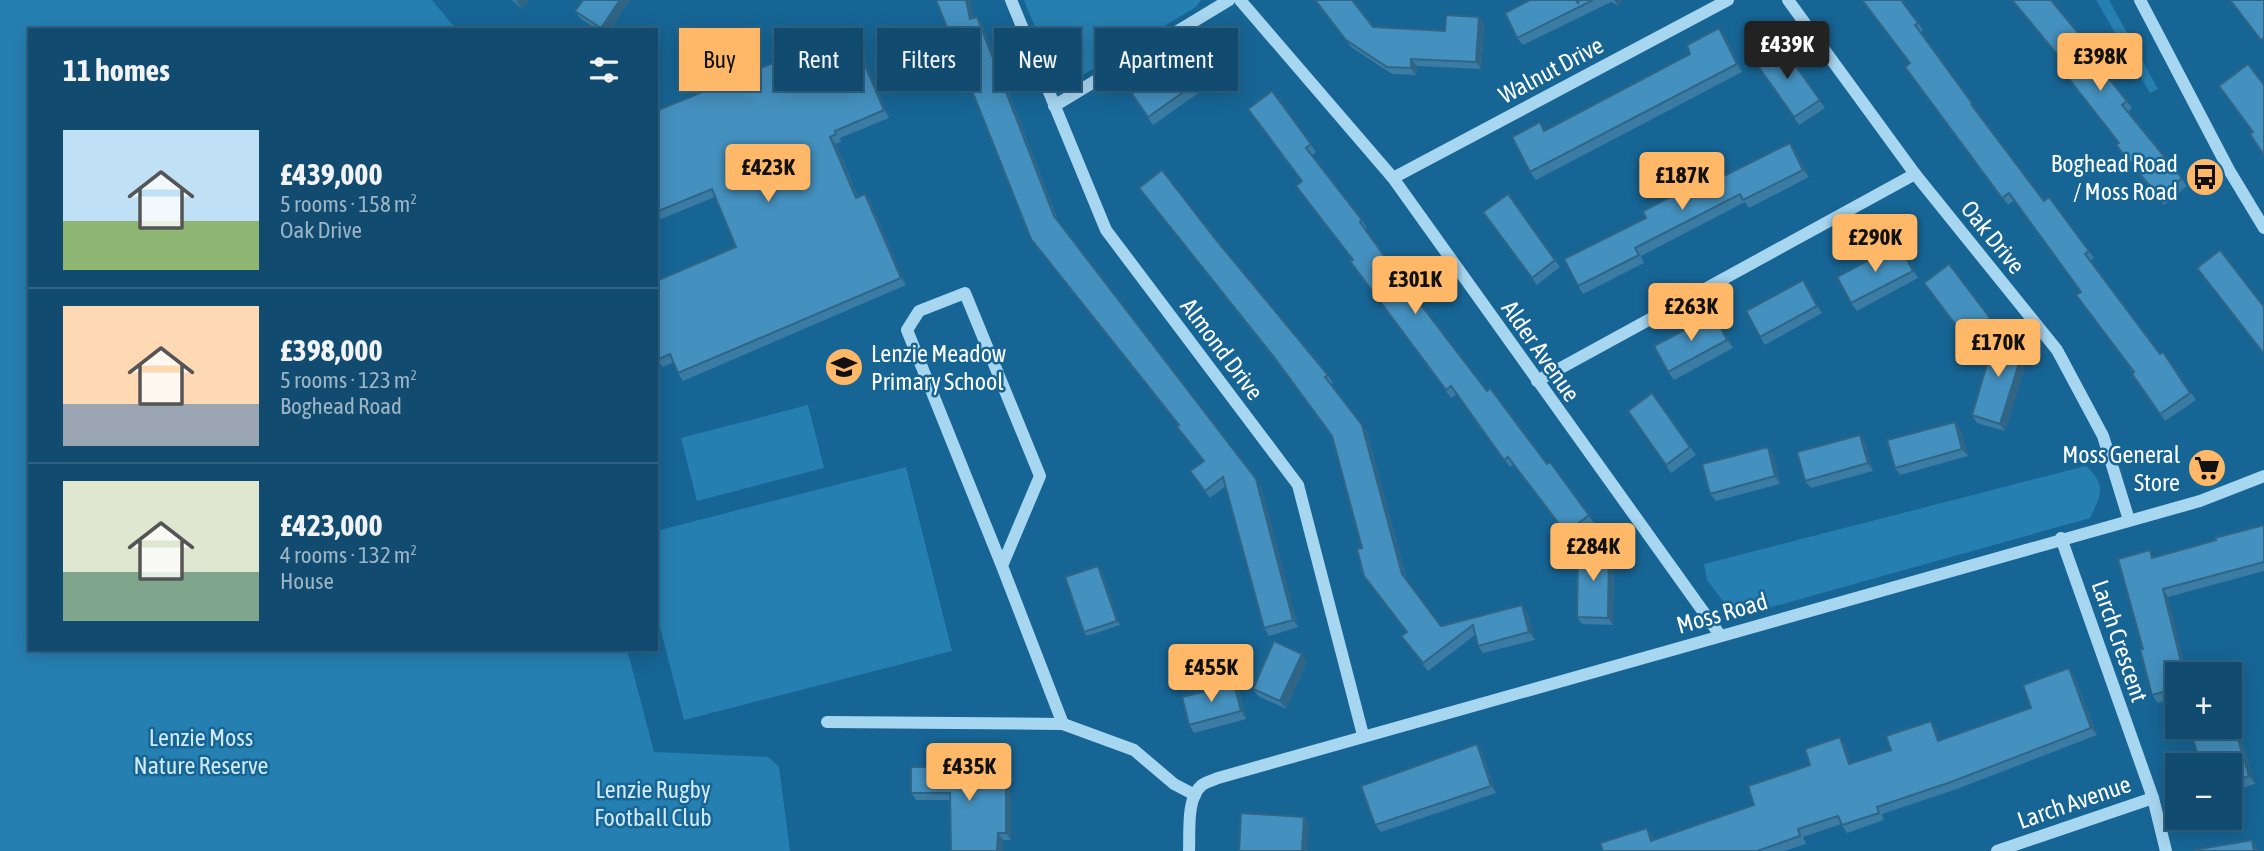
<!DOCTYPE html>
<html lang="en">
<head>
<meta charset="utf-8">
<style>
  body { margin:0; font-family:"Asap Condensed",sans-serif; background:#1e5678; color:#f1f3f6; height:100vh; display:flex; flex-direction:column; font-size:26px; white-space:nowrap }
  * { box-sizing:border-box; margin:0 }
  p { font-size:23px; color:#9cb4c3 }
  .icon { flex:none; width:38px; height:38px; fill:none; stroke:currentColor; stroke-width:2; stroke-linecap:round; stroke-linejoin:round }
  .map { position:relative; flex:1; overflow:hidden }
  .sheet { position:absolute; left:28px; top:28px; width:630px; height:623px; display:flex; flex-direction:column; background:#114c70; border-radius:0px; box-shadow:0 4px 18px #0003,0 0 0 2px #306383 }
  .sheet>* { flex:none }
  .banner { position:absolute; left:679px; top:28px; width:665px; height:63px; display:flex; gap:14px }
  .buttons { position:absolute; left:2165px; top:662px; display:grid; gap:14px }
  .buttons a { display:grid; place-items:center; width:77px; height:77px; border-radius:0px; background:#114c70; box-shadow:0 4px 18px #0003,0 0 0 2px #306383; font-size:35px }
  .price { position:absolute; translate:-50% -60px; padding:0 16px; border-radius:7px; background:#ffb867; color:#111; font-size:23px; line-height:46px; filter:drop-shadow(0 2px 4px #0008) }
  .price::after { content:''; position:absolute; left:50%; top:42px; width:21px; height:16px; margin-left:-10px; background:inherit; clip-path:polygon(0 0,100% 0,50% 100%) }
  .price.active { background:#222; color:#fff }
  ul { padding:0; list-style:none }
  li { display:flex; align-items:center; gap:21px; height:175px; padding:0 35px }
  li+li { border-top:2px solid #306383 }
  li span { display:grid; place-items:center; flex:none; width:196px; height:140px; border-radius:0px; color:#555 }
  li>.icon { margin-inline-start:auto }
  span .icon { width:84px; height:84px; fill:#fffc; stroke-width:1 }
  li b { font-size:30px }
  h2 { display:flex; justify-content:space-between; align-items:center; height:84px; padding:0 35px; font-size:30px }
  .chip { padding:0 24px; border-radius:0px; background:#114c70; box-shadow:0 4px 18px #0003,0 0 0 2px #306383; font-size:24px; line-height:63px }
  .chip.active { background:#ffb867; color:#111 }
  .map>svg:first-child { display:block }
  .green { fill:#267fb1 }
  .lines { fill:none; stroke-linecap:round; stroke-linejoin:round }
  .minor { stroke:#a7d6f1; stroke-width:12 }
  .wall { fill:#3a7ca3 }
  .shaded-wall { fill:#306585 }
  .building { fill:#4490be; stroke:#306585; stroke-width:2 }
  .labels { text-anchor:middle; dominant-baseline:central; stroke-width:5; stroke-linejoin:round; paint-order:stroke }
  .street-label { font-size:24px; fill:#fff; stroke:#176595 }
  .poi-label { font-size:24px; fill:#fff; stroke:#176595; text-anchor:end }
  .park-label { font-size:24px; fill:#cfebfc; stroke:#176595 }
</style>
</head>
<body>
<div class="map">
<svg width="2264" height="851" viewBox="0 0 2264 851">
  <rect width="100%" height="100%" fill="#176595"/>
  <g class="green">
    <polygon points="0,0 432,0 457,30 30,30 30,649 627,649 654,752 768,757 779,767 790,851 0,851"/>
    <polygon points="1024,0 1201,0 1196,7 1071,82 1056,79"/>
    <polygon points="2096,0 2109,0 2158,89 2150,93"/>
    <polygon points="808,405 824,468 697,501 681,438"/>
    <path d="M2086 466C2107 485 2101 495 2090 518L1750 613 1729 609 1707 580 1704 564Z"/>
    <polygon points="906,467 952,651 684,720 656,612 656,531"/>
  </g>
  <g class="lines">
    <g class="minor">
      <polyline points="1011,0 1106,230 1298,485 1363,735"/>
      <polyline points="1240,0 1393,178 1720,635"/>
      <polyline points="1788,0 1915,174 2057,350 2103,436 2129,520"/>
      <polyline points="2140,0 2229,170 2264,228"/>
      <polyline points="1054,106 1229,0"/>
      <polyline points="1393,178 1728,0"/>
      <polyline points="1537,381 1915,174"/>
      <polyline points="2061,538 2153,798 2166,851"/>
      <polyline points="1002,566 1040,476 965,293 919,311 907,330 1002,566 1063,724"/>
      <polyline points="827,722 1063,724 1134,750 1174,784 1195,795"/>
      <path d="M1189 851C1190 832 1186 798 1202 785 1206 782 1213 780 1218 778L2200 501 2264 476"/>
      <polyline points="1997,851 2153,798"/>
    </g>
  </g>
  <g class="wall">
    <polygon points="512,0 529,0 522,9"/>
    <polygon points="1315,0 1373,27 1445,31 1479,17 1484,25 1481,69 1417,66 1416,75 1392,74 1351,47"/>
    <polygon points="1579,0 1622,0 1618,6 1611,2 1523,45 1517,38"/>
    <polygon points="1901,0 1923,30 1920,33 1972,103 1977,111 1976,112 2044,201 2049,197 2094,258 2090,261 2160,354 2163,352 2196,400 2165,421 2132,374 2133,373 2081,292 2014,200 2008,205 1905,67 1910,63"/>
    <polygon points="2011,0 2051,0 2107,70 2104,73 2132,108 2128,112 2187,186 2164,205 2121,153 2116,145 2118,143 2066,66"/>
    <polygon points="575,11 610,30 598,30 581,19"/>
    <polygon points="977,17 982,24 1059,223 1261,487 1298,627 1269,636 1264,628 1226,486 1210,498 1190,471 1203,461 1178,425 1031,239 974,18"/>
    <polygon points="1725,36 1742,72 1536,180 1530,172 1540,122 1545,130"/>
    <polygon points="1780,44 1825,108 1799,125 1755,62"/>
    <polygon points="859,47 889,118 840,138 841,142 836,144 858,197 865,194 870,201 906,285 683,381 678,373 674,362 663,367 657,360 736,247 715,197 656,221 656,111 807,59"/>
    <polygon points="1195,48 1217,80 1153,125 1132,94"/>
    <polygon points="1272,91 1316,152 1312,155 1362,220 1367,228 1365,230 1395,271 1487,391 1547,464 1550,462 1594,523 1571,541 1514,464 1510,467 1457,394 1451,398 1350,261 1352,260 1302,181"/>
    <polygon points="1795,150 1809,177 1749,208 1745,202 1641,256 1644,263 1583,294 1578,286 1646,218 1705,186"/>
    <polygon points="1139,188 1217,241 1328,375 1333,383 1331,384 1367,432 1407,581 1441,626 1527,612 1535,640 1483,653 1478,646 1475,635 1428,671 1407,644 1406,633 1362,548 1333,437 1279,365"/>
    <polygon points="1508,194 1560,267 1537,285 1483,212"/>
    <polygon points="1899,244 1904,252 1918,278 1857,311 1851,303"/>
    <polygon points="1949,264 1995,326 1970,344 1924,283"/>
    <polygon points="1809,288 1822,313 1765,345 1760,337"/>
    <polygon points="1714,314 1719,322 1733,348 1674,380 1668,372"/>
    <polygon points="2025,344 2030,351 2005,431 1977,423 1972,415"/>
    <polygon points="1652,393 1696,455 1671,473 1628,411"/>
    <polygon points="1960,429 1968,456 1900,475 1895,468"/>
    <polygon points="1865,442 1873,471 1811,488 1805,481"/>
    <polygon points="1768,447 1773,455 1780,484 1716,501 1710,494"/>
    <polygon points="2264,525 2264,571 2168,597 2177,674 2177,697 2158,703 2152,695 2155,557 2216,540"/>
    <polygon points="1609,549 1614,557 1613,625 1582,624 1577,617"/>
    <polygon points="1101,570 1120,625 1087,636 1084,632"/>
    <polygon points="1307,661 1286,709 1258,696 1253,689"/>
    <polygon points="2074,676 2097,735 1957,789 1882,814 1884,820 1847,833 1841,824 1803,837 1806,844 1784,851 1603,851 1647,828 1652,835 1654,840 1754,805 1810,765 1840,737 1845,745 1851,763 1891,750 1936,728 1940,740 2031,708"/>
    <polygon points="1234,684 1239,691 1246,719 1194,733 1189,725"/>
    <polygon points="2230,710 2233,715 2255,784 2230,792"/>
    <polygon points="1477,744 1482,752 1496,793 1381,832 1375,825"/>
    <polygon points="1011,774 1011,840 1003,840 950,800 916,800 911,793"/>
  </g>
  <g class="shaded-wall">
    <polygon points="517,0 529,0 522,9 516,1"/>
    <polygon points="620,0 630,0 610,30 603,30 601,28"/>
    <polygon points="966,0 970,0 975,27 970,19"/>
    <polygon points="1614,0 1622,0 1618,6"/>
    <polygon points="977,17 982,24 1059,224 1054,216"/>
    <polygon points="1479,17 1484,25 1481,69 1476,62"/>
    <polygon points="1719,28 1725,36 1742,72 1737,64"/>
    <polygon points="854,39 859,47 889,118 884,110"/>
    <polygon points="1411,59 1417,66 1416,75 1411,68"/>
    <polygon points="830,137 836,144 861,206 856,198"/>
    <polygon points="1790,143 1795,150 1809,177 1803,170"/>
    <polygon points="865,194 870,201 906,285 901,278"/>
    <polygon points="1899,244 1904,252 1918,278 1913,271"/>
    <polygon points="1803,280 1809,288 1822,313 1817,306"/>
    <polygon points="1714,314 1719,322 1733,348 1727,340"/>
    <polygon points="2025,344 2030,351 2005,431 2000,424"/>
    <polygon points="1955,422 1960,429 1968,456 1962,449"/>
    <polygon points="1362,425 1367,432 1407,582 1402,574"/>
    <polygon points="1860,435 1865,442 1873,471 1868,463"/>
    <polygon points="1768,447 1773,455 1780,484 1775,476"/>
    <polygon points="1256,479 1261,487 1298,627 1293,620"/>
    <polygon points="1609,549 1614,557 1613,625 1608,618"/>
    <polygon points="1098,566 1101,570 1120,625 1117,621"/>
    <polygon points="2163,589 2168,597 2187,674 2184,674"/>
    <polygon points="1522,605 1527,612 1535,640 1529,632"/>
    <polygon points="1302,654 1307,661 1286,709 1280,701"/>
    <polygon points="2069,668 2074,676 2097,735 2091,728"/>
    <polygon points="1234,684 1239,691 1246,719 1241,711"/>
    <polygon points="2230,710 2233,715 2255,784 2249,776 2230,713"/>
    <polygon points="1931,721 1936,728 1943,748 1938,741"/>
    <polygon points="1840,737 1845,745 1854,772 1849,764"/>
    <polygon points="1477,744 1482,752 1496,793 1491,786"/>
    <polygon points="1006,767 1011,774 1011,840 1006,833"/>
    <polygon points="1304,817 1309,824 1307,851 1302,851"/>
    <polygon points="1647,828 1652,835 1657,848 1651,841"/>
    <polygon points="998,833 1003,840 1003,851 997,851"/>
    <polygon points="2252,840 2257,847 2258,851 2254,851"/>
  </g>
  <g class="building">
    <polygon points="583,0 620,0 601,28 575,11"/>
    <polygon points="936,0 966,0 970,19 977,17 1054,216 1256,479 1293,620 1264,628 1223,477 1205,491 1190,471 1204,461 1177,427 1179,425 1031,239"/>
    <polygon points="1315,0 1352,0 1373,27 1445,31 1446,15 1479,17 1476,62 1411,59 1411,68 1387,67 1346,40"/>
    <polygon points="1530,0 1576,0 1578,3 1579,0 1593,0 1517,38 1505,13"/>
    <polygon points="1862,0 1901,0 1918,23 1915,25 1972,103 1971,104 2044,201 2049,197 2089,251 2085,254 2160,354 2163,352 2190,393 2160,414 2132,374 2134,372 2076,295 2081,292 2009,193 2002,198 1905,67 1910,63"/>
    <polygon points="2012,0 2051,0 2102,62 2098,65 2127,101 2122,105 2182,178 2159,197 2116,145 2119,143 2062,70 2067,66"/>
    <polygon points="2230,0 2264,0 2264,38 2261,40"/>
    <polygon points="1719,28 1737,64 1530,172 1512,137 1540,122 1544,131 1690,54 1687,45"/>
    <polygon points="854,39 884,110 835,131 836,134 830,137 856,198 865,194 901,278 678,373 670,354 657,360 656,357 656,281 736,247 712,189 656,212 656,111 802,51 806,59"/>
    <polygon points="1780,44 1820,100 1794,117 1755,62"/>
    <polygon points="1195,48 1212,72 1148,117 1132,94"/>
    <polygon points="2248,64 2264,85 2264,155 2250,134 2253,132 2219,86"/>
    <polygon points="1272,91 1311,144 1306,148 1362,220 1360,222 1395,271 1487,391 1490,388 1547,464 1550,462 1589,515 1566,533 1508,457 1504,460 1451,386 1446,390 1350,261 1353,260 1296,186 1302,181 1248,109"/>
    <polygon points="1790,143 1803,170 1743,200 1740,194 1635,248 1639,255 1578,286 1564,259 1646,218 1643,211 1701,181 1704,186"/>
    <polygon points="1162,170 1217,241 1328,375 1325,377 1362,425 1402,574 1441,626 1522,605 1529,632 1478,646 1473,625 1423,663 1401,636 1407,632 1364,576 1357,549 1362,548 1332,436 1274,357 1139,188"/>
    <polygon points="1508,194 1555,260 1532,278 1483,212"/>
    <polygon points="1899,244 1913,271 1851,303 1837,277"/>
    <polygon points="2220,250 2264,307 2264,354 2197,268"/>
    <polygon points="1949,264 1990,318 1965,337 1924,283"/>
    <polygon points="1803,280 1817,306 1760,337 1746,311"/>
    <polygon points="1714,314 1727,340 1668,372 1654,346"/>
    <polygon points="1996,334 2025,344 2000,424 1972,415"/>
    <polygon points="1652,393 1690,447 1666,465 1628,411"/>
    <polygon points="1955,422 1962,449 1895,468 1887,440"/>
    <polygon points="1860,435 1868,463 1805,481 1797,452"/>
    <polygon points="1768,447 1775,476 1710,494 1702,464"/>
    <polygon points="2264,525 2264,562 2163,589 2184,674 2177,674 2177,688 2152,695 2140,649 2143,649 2118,559 2150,550 2152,558 2216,540 2215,538"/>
    <polygon points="1578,549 1609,549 1608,618 1577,617"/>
    <polygon points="1098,566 1117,621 1084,632 1065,577"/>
    <polygon points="1274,641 1302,654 1280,701 1253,689"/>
    <polygon points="2069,668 2091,728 1951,782 1877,807 1879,813 1842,825 1838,816 1798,829 1800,836 1757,851 1603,851 1600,843 1647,828 1651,841 1754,805 1748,786 1810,765 1805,749 1840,737 1849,764 1891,750 1886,736 1931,721 1938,741 2031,708 2023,685"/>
    <polygon points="1234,684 1241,711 1189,725 1182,697"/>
    <polygon points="2230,713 2249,776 2230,782 2230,765 2201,765 2189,726 2230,726"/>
    <polygon points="1477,744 1491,786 1375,825 1361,786"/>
    <polygon points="911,767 1006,767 1006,833 998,833 997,851 951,851 950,793 911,793"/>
    <polygon points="1241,813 1304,817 1302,851 1239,851"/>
    <polygon points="2252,840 2254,851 2194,851 2194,850"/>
  </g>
  <defs>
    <symbol id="bus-disc" viewBox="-11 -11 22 22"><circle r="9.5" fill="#ffb867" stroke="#176595"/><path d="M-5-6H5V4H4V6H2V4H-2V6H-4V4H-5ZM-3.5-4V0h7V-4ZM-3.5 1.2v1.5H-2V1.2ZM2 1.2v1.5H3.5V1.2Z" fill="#111"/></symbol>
    <symbol id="school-disc" viewBox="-11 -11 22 22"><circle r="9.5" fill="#ffb867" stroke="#176595"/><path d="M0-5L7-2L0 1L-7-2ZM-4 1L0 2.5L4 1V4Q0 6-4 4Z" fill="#111"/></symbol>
    <symbol id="supermarket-disc" viewBox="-11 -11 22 22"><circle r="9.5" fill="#ffb867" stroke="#176595"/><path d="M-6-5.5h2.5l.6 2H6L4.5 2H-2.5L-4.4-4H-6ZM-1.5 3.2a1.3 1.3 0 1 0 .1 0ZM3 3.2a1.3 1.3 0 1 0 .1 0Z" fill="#111"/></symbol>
  </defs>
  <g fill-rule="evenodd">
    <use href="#bus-disc" x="2183" y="155" width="44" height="44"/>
    <use href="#school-disc" x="822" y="345" width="44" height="44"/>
    <use href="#supermarket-disc" x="2185" y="446" width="44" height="44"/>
  </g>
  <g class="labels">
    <g class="street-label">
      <text transform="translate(1551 70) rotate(-28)">Walnut Drive</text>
      <text transform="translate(1993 237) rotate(51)">Oak Drive</text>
      <text transform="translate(1222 349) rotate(53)">Almond Drive</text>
      <text transform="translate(1541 351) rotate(55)">Alder Avenue</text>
      <text transform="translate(1722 613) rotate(-16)">Moss Road</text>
      <text transform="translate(2120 641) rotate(71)">Larch Crescent</text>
      <text transform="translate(2074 802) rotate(-19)">Larch Avenue</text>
    </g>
    <g class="poi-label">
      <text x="2178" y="163">Boghead Road<tspan x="2178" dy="28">/ Moss Road</tspan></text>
      <text x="871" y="353" text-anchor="start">Lenzie Meadow<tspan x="871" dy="28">Primary School</tspan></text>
      <text x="2180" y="454">Moss General<tspan x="2180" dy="28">Store</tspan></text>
    </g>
    <g class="park-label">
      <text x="201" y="737">Lenzie Moss<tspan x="201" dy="28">Nature Reserve</tspan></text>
      <text x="653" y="789">Lenzie Rugby<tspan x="653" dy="28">Football Club</tspan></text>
    </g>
  </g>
</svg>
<div class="buttons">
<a>+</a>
<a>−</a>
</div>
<b class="price active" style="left:1787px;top:81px">£439K</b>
<b class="price" style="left:2100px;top:93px">£398K</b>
<b class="price" style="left:768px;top:204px">£423K</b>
<b class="price" style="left:1682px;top:212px">£187K</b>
<b class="price" style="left:1875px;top:274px">£290K</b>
<b class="price" style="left:1415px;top:316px">£301K</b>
<b class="price" style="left:1691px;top:343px">£263K</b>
<b class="price" style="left:1998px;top:379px">£170K</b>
<b class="price" style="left:1593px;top:583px">£284K</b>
<b class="price" style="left:1211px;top:704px">£455K</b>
<b class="price" style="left:969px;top:803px">£435K</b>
<div class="banner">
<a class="chip active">Buy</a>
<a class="chip">Rent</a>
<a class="chip">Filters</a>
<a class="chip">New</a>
<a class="chip">Apartment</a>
</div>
<section class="sheet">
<h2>11 homes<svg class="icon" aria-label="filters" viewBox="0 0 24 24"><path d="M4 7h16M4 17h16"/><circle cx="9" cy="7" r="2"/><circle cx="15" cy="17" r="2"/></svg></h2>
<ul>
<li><span style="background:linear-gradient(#bfe0f5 65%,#8fb573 0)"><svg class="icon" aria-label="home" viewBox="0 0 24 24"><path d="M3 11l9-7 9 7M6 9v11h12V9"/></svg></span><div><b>£439,000</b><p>5 rooms · 158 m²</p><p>Oak Drive</p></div></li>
<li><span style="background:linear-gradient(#ffd9b3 70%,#9aa5b1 0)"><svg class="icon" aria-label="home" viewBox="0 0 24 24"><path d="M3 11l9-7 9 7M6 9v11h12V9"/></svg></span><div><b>£398,000</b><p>5 rooms · 123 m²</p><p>Boghead Road</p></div></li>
<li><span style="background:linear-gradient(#dfe7d0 65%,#7fa58c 0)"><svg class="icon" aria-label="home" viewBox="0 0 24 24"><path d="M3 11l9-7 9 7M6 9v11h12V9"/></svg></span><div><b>£423,000</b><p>4 rooms · 132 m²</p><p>House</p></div></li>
</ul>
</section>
</div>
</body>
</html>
